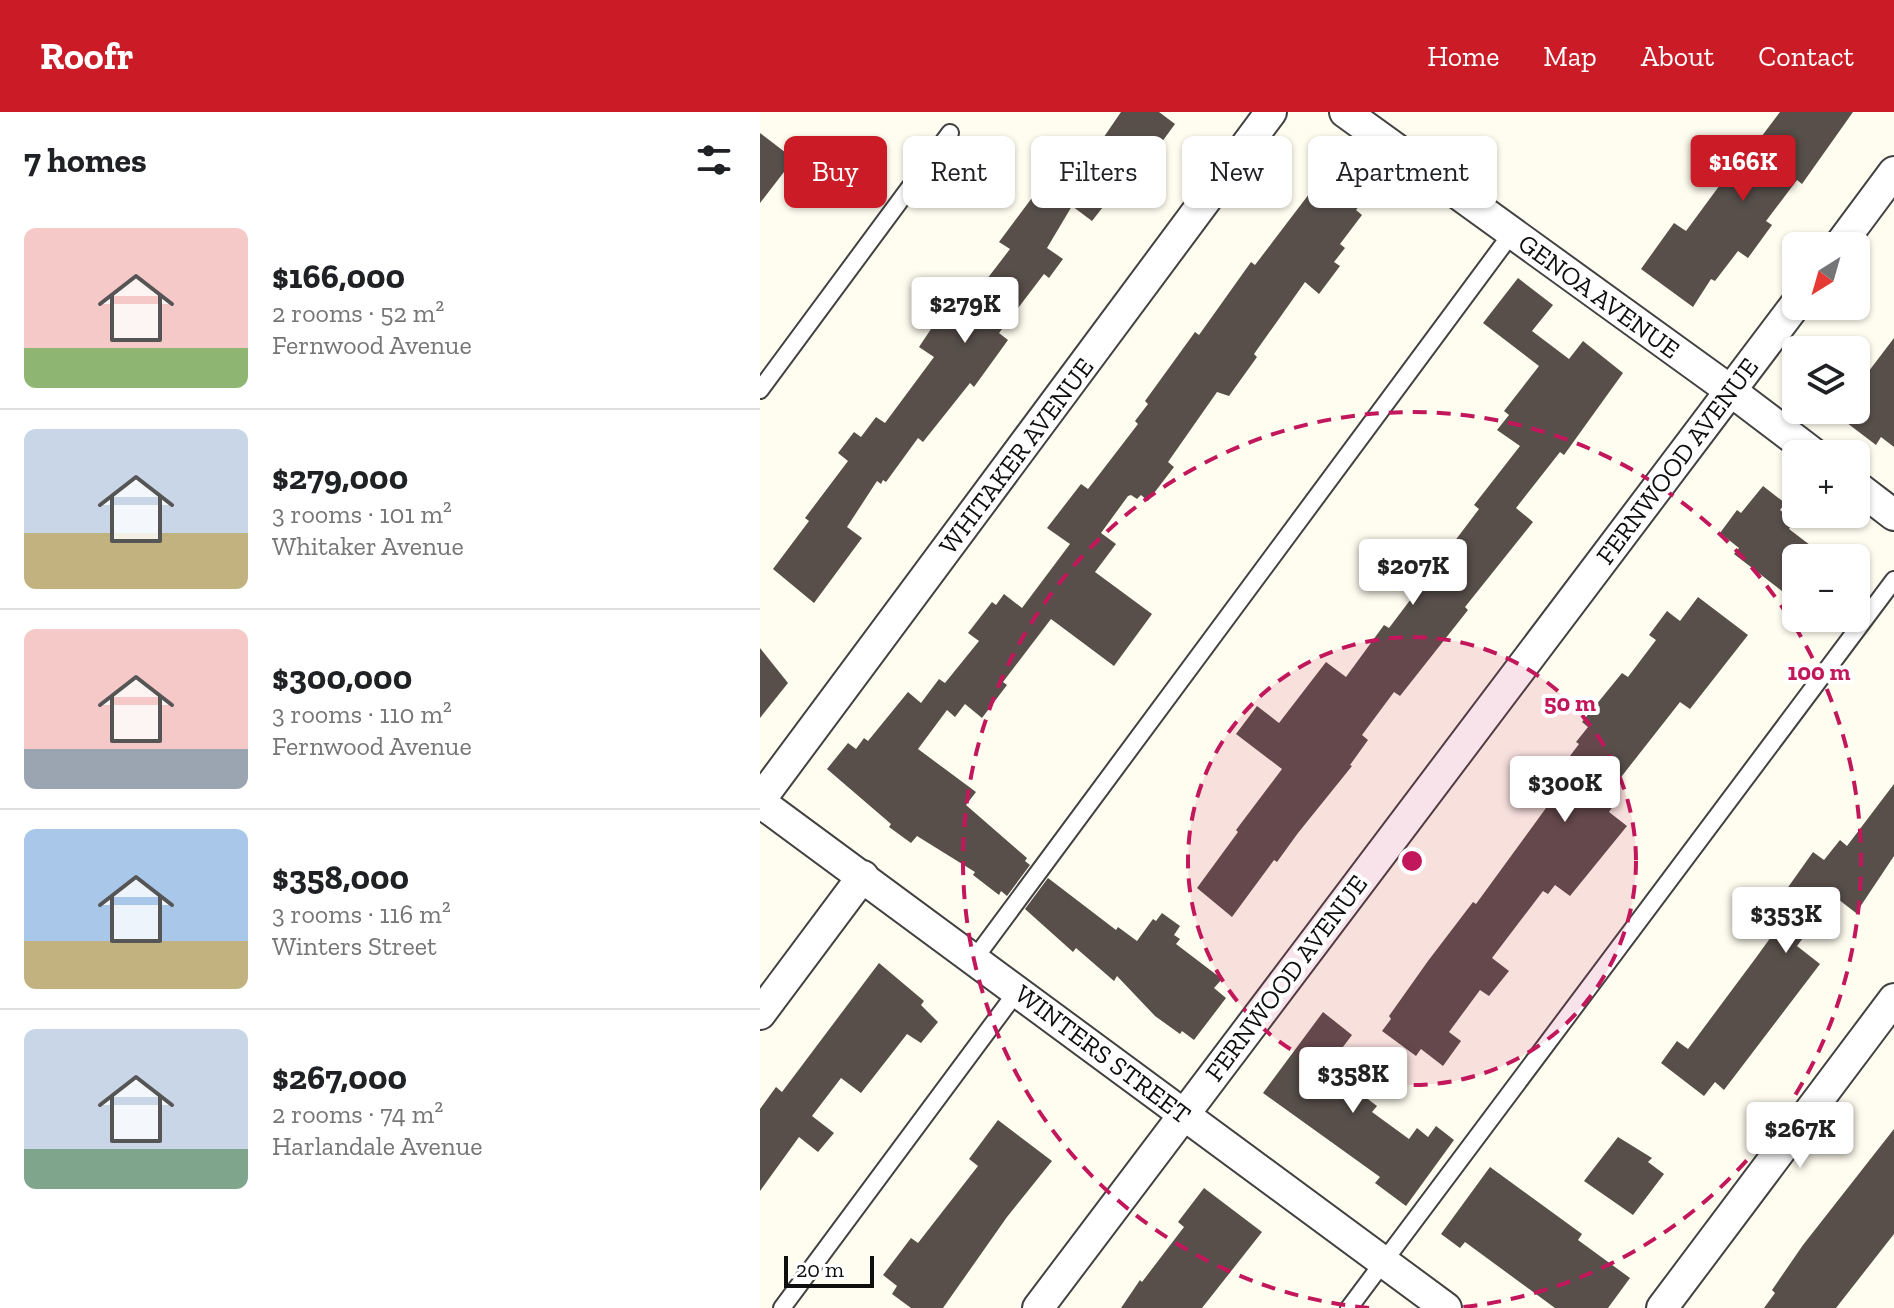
<!DOCTYPE html>
<html lang="en">
<head>
<meta charset="utf-8">
<style>
  body { margin:0; font-family:"Zilla Slab",serif; background:#f6f6f6; color:#202124; height:100vh; display:flex; flex-direction:column; font-size:30px; white-space:nowrap }
  * { box-sizing:border-box; margin:0 }
  p { font-size:26px; color:#757577 }
  .icon { flex:none; width:44px; height:44px; fill:none; stroke:currentColor; stroke-width:2; stroke-linecap:round; stroke-linejoin:round }
  .map { position:relative; flex:1; overflow:hidden }
  .drawer { display:flex; flex-direction:column; background:#fff; width:760px }
  .drawer>* { flex:none }
  .hud { position:absolute; left:24px; top:24px; width:760px; height:72px; display:flex; gap:16px }
  .needle { width:52px; rotate:217deg }
  .controls { position:absolute; left:1022px; top:120px; display:grid; gap:16px }
  .controls a { display:grid; place-items:center; width:88px; height:88px; border-radius:12px; background:#fff; box-shadow:0 2px 6px #0004; font-size:40px }
  .scale { position:absolute; left:24px; bottom:20px; width:90px; box-sizing:border-box; padding-left:8px; border:4px solid #0f0f0f; border-top:0; font-size:22px; line-height:28px; white-space:nowrap; color:#0f0f0f; -webkit-text-stroke:6px #fff; paint-order:stroke }
  .price { position:absolute; translate:-50% -68px; padding:0 18px; border-radius:8px; background:#fff; color:#222; font-size:26px; line-height:52px; filter:drop-shadow(0 2px 4px #0008) }
  .price::after { content:''; position:absolute; left:50%; top:48px; width:24px; height:18px; margin-left:-12px; background:inherit; clip-path:polygon(0 0,100% 0,50% 100%) }
  .price.active { background:#ca1b27; color:#fff }
  ul { padding:0; list-style:none }
  li { display:flex; align-items:center; gap:24px; height:200px; padding:0 24px }
  li+li { border-top:2px solid #e0e0e0 }
  li span { display:grid; place-items:center; flex:none; width:224px; height:160px; border-radius:12px; color:#555 }
  li>.icon { margin-inline-start:auto }
  span .icon { width:96px; height:96px; fill:#fffc; stroke-width:1 }
  li b { font-size:34px }
  h2 { display:flex; justify-content:space-between; align-items:center; height:96px; padding:0 24px; font-size:34px }
  .pill { padding:0 28px; border-radius:12px; background:#fff; box-shadow:0 2px 6px #0004; font-size:28px; line-height:72px }
  .pill.active { background:#ca1b27; color:#fff }
  header { display:flex; align-items:center; gap:48px; box-sizing:border-box; height:112px; padding:0 40px; background:#ca1b27; color:#fff }
  header strong { font-size:38px }
  nav { display:flex; gap:44px; margin-inline-start:auto; font-size:28px }
  main { display:flex; flex:1; min-height:0 }
  .map>svg:first-child { display:block }
  .building { fill:#584f4a }
  .lines { fill:none; stroke-linecap:round; stroke-linejoin:round }
  .lane-casing { stroke:#424242; stroke-width:20 }
  .street-casing { stroke:#424242; stroke-width:34 }
  .lane { stroke:#fff; stroke-width:16 }
  .street { stroke:#fff; stroke-width:30 }
  .ring { fill:none; stroke:#c2185b; stroke-width:4; stroke-dasharray:14 10 }
  .labels { text-anchor:middle; dominant-baseline:central; stroke-width:8; stroke-linejoin:round; paint-order:stroke }
  .street-label { font-size:26px; fill:#0f0f0f; stroke:#fff }
  .centre { fill:#c2185b; stroke:#fff; stroke-width:4 }
  .ring-label { font-size:24px; text-anchor:middle; font-weight:bold; fill:#c2185b; stroke:#fff; stroke-width:8; stroke-linejoin:round; paint-order:stroke }
</style>
</head>
<body>
<header>
<strong>Roofr</strong>
<nav><a>Home</a><a>Map</a><a>About</a><a>Contact</a></nav>
</header>
<main>
<section class="drawer">
<h2>7 homes<svg class="icon" aria-label="filters" viewBox="0 0 24 24"><path d="M4 7h16M4 17h16"/><circle cx="9" cy="7" r="2"/><circle cx="15" cy="17" r="2"/></svg></h2>
<ul>
<li><span style="background:linear-gradient(#f6c9c9 75%,#8fb573 0)"><svg class="icon" aria-label="home" viewBox="0 0 24 24"><path d="M3 11l9-7 9 7M6 9v11h12V9"/></svg></span><div><b>$166,000</b><p>2 rooms · 52 m²</p><p>Fernwood Avenue</p></div></li>
<li><span style="background:linear-gradient(#c9d6e8 65%,#c2b280 0)"><svg class="icon" aria-label="home" viewBox="0 0 24 24"><path d="M3 11l9-7 9 7M6 9v11h12V9"/></svg></span><div><b>$279,000</b><p>3 rooms · 101 m²</p><p>Whitaker Avenue</p></div></li>
<li><span style="background:linear-gradient(#f6c9c9 75%,#9aa5b1 0)"><svg class="icon" aria-label="home" viewBox="0 0 24 24"><path d="M3 11l9-7 9 7M6 9v11h12V9"/></svg></span><div><b>$300,000</b><p>3 rooms · 110 m²</p><p>Fernwood Avenue</p></div></li>
<li><span style="background:linear-gradient(#a9c7e8 70%,#c2b280 0)"><svg class="icon" aria-label="home" viewBox="0 0 24 24"><path d="M3 11l9-7 9 7M6 9v11h12V9"/></svg></span><div><b>$358,000</b><p>3 rooms · 116 m²</p><p>Winters Street</p></div></li>
<li><span style="background:linear-gradient(#c9d6e8 75%,#7fa58c 0)"><svg class="icon" aria-label="home" viewBox="0 0 24 24"><path d="M3 11l9-7 9 7M6 9v11h12V9"/></svg></span><div><b>$267,000</b><p>2 rooms · 74 m²</p><p>Harlandale Avenue</p></div></li>
</ul>
</section>
<div class="map">
<svg width="1134" height="1196" viewBox="0 0 1134 1196">
  <rect width="100%" height="100%" fill="#fffcf0"/>
  <g class="building">
    <polygon points="361,0 399,0 415,12 396,38 393,36 378,56 375,54 332,109 312,94 287,136 303,147 289,166 284,162 239,221 248,228 214,275 210,271 163,330 158,326 126,370 123,368 121,372 117,369 87,415 102,426 54,491 13,457 49,409 45,406 88,349 78,341 94,320 101,325 116,305 125,311 174,245 159,235 173,214 169,211 188,185 204,197 250,137 239,130 277,79 285,85 325,30 335,38"/>
    <polygon points="1020,0 1093,0 1042,72 1037,68 1006,109 1012,113 988,146 978,139 955,169 951,167 933,195 881,157 914,111 926,119 968,62 971,65"/>
    <polygon points="0,21 34,47 0,91"/>
    <polygon points="579,53 612,78 596,98 602,103 580,132 585,136 574,150 580,154 559,182 545,170 494,242 497,245 469,284 457,280 408,350 414,355 388,389 381,383 377,387 371,383 368,384 341,421 356,432 335,460 392,502 354,554 291,507 243,570 247,573 222,606 205,592 195,605 187,598 158,637 216,680 206,693 267,746 265,749 270,753 247,784 241,779 239,783 213,763 215,760 157,724 151,731 129,715 131,712 67,657 88,631 96,637 104,626 108,629 148,580 161,591 179,567 185,571 219,529 208,521 232,490 236,493 244,482 262,496 310,432 287,416 321,372 328,377 378,312 375,309 388,292 385,289 435,220 439,223 491,150 495,153 562,65 567,69"/>
    <polygon points="758,166 793,193 772,219 809,247 823,229 863,261 804,343 800,340 756,396 773,410 705,495 708,498 640,584 634,580 602,623 608,628 590,653 592,654 538,721 517,750 514,748 472,805 437,776 478,720 476,718 522,657 476,622 497,594 519,611 566,550 586,565 624,513 629,516 719,397 714,393 760,334 737,318 749,303 744,299 779,254 723,211"/>
    <polygon points="1134,226 1134,335 1121,325 1116,333 1070,298 1096,298 1096,276"/>
    <polygon points="1003,374 1025,391 1020,398 1034,409 1029,417 1067,446 1036,446 1036,490 974,442 979,436 960,421 977,398 981,401"/>
    <polygon points="938,485 988,523 930,597 920,590 847,683 856,690 849,700 867,714 810,784 795,773 788,782 783,779 732,846 749,859 729,884 720,878 689,920 701,929 683,954 661,937 656,944 622,919 631,907 629,904 668,849 713,790 716,792 786,696 776,689 819,632 816,630 828,615 822,610 862,561 868,565 896,528 889,523 907,499 920,509"/>
    <polygon points="0,536 28,571 0,606"/>
    <polygon points="1134,672 1134,744 1096,801 1074,784 1037,834 1060,852 964,978 955,970 944,984 901,951 917,929 928,937 995,847 1032,796 1019,788 1053,740 1064,748 1080,728 1087,734"/>
    <polygon points="288,766 356,818 358,815 377,829 393,807 396,809 402,801 420,814 414,823 420,827 416,832 462,867 454,876 466,886 434,928 422,919 420,922 395,904 357,864 354,869 316,836 313,840 265,797"/>
    <polygon points="119,851 164,889 161,893 178,910 161,931 147,922 101,981 81,966 52,1004 74,1021 58,1040 39,1025 0,1079 0,997 16,975 22,980"/>
    <polygon points="563,900 592,923 567,956 617,994 612,1000 649,1027 657,1016 668,1025 676,1014 694,1028 646,1094 615,1071 620,1065 503,981"/>
    <polygon points="238,1008 292,1049 247,1105 183,1196 151,1196 132,1182 137,1174 123,1163 151,1126 158,1131 218,1054 209,1047"/>
    <polygon points="1134,1017 1134,1122 1076,1196 1004,1196 1015,1181 1012,1178 1043,1133"/>
    <polygon points="858,1025 892,1046 888,1050 904,1062 873,1103 824,1069"/>
    <polygon points="730,1055 822,1122 818,1128 870,1166 848,1196 795,1196 705,1130 700,1136 681,1122"/>
    <polygon points="444,1076 502,1120 442,1196 361,1196 380,1168 382,1170 424,1115 418,1110"/>
  </g>
  <g class="lines">
    <defs>
      <g id="lane">
        <polyline points="0,278 190,21"/>
        <polyline points="215,846 752,121"/>
        <polyline points="22,1196 258,878"/>
        <polyline points="589,1196 1134,468"/>
      </g>
      <g id="street">
        <polyline points="585,0 971,279 1054,342"/>
        <polyline points="1079,134 1134,60"/>
        <polyline points="1096,374 1134,403"/>
        <polyline points="0,688 511,0"/>
        <polyline points="0,690 686,1196"/>
        <polyline points="0,902 103,764"/>
        <polyline points="278,1196 1036,192"/>
        <polyline points="902,1196 1134,887"/>
      </g>
    </defs>
    <use href="#lane" class="lane-casing"/>
    <use href="#street" class="street-casing"/>
    <use href="#lane" class="lane"/>
    <use href="#street" class="street"/>
  </g>
  <circle cx="652" cy="749" r="224" fill="#c2185b" fill-opacity=".12"/>
  <g class="ring">
    <circle cx="652" cy="749" r="224"/>
    <path d="M609 1196A449 449 0 1 1 695 1196"/>
  </g>
  <g class="labels">
    <g class="street-label">
      <text transform="translate(839 184) rotate(36)">GENOA AVENUE</text>
      <text transform="translate(256 344) rotate(-53)">WHITAKER AVENUE</text>
      <text transform="translate(917 349) rotate(-53)">FERNWOOD AVENUE</text>
      <text transform="translate(526 866) rotate(-53)">FERNWOOD AVENUE</text>
      <text transform="translate(343 942) rotate(37)">WINTERS STREET</text>
    </g>
  </g>
  <circle cx="652" cy="749" r="12" class="centre"/>
  <g class="ring-label">
    <text x="1059" y="568">100 m</text>
    <text x="810" y="599">50 m</text>
  </g>
</svg>
<div class="controls">
<a><svg class="needle" viewBox="-14 -14 28 28"><path d="M0-13l5 13h-10z" fill="#e53935"/><path d="M0 13l5-13h-10z" fill="#757577"/></svg></a>
<a><svg class="icon" aria-label="layers" viewBox="0 0 24 24"><path d="M12 4l9 5-9 5-9-5zM3 14l9 5 9-5"/></svg></a>
<a>+</a>
<a>−</a>
</div>
<div class="scale">20 m</div>
<b class="price active" style="left:983px;top:91px">$166K</b>
<b class="price" style="left:205px;top:233px">$279K</b>
<b class="price" style="left:653px;top:495px">$207K</b>
<b class="price" style="left:805px;top:712px">$300K</b>
<b class="price" style="left:1026px;top:843px">$353K</b>
<b class="price" style="left:593px;top:1003px">$358K</b>
<b class="price" style="left:1040px;top:1058px">$267K</b>
<div class="hud">
<a class="pill active">Buy</a>
<a class="pill">Rent</a>
<a class="pill">Filters</a>
<a class="pill">New</a>
<a class="pill">Apartment</a>
</div>
</div>
</main>
</body>
</html>
